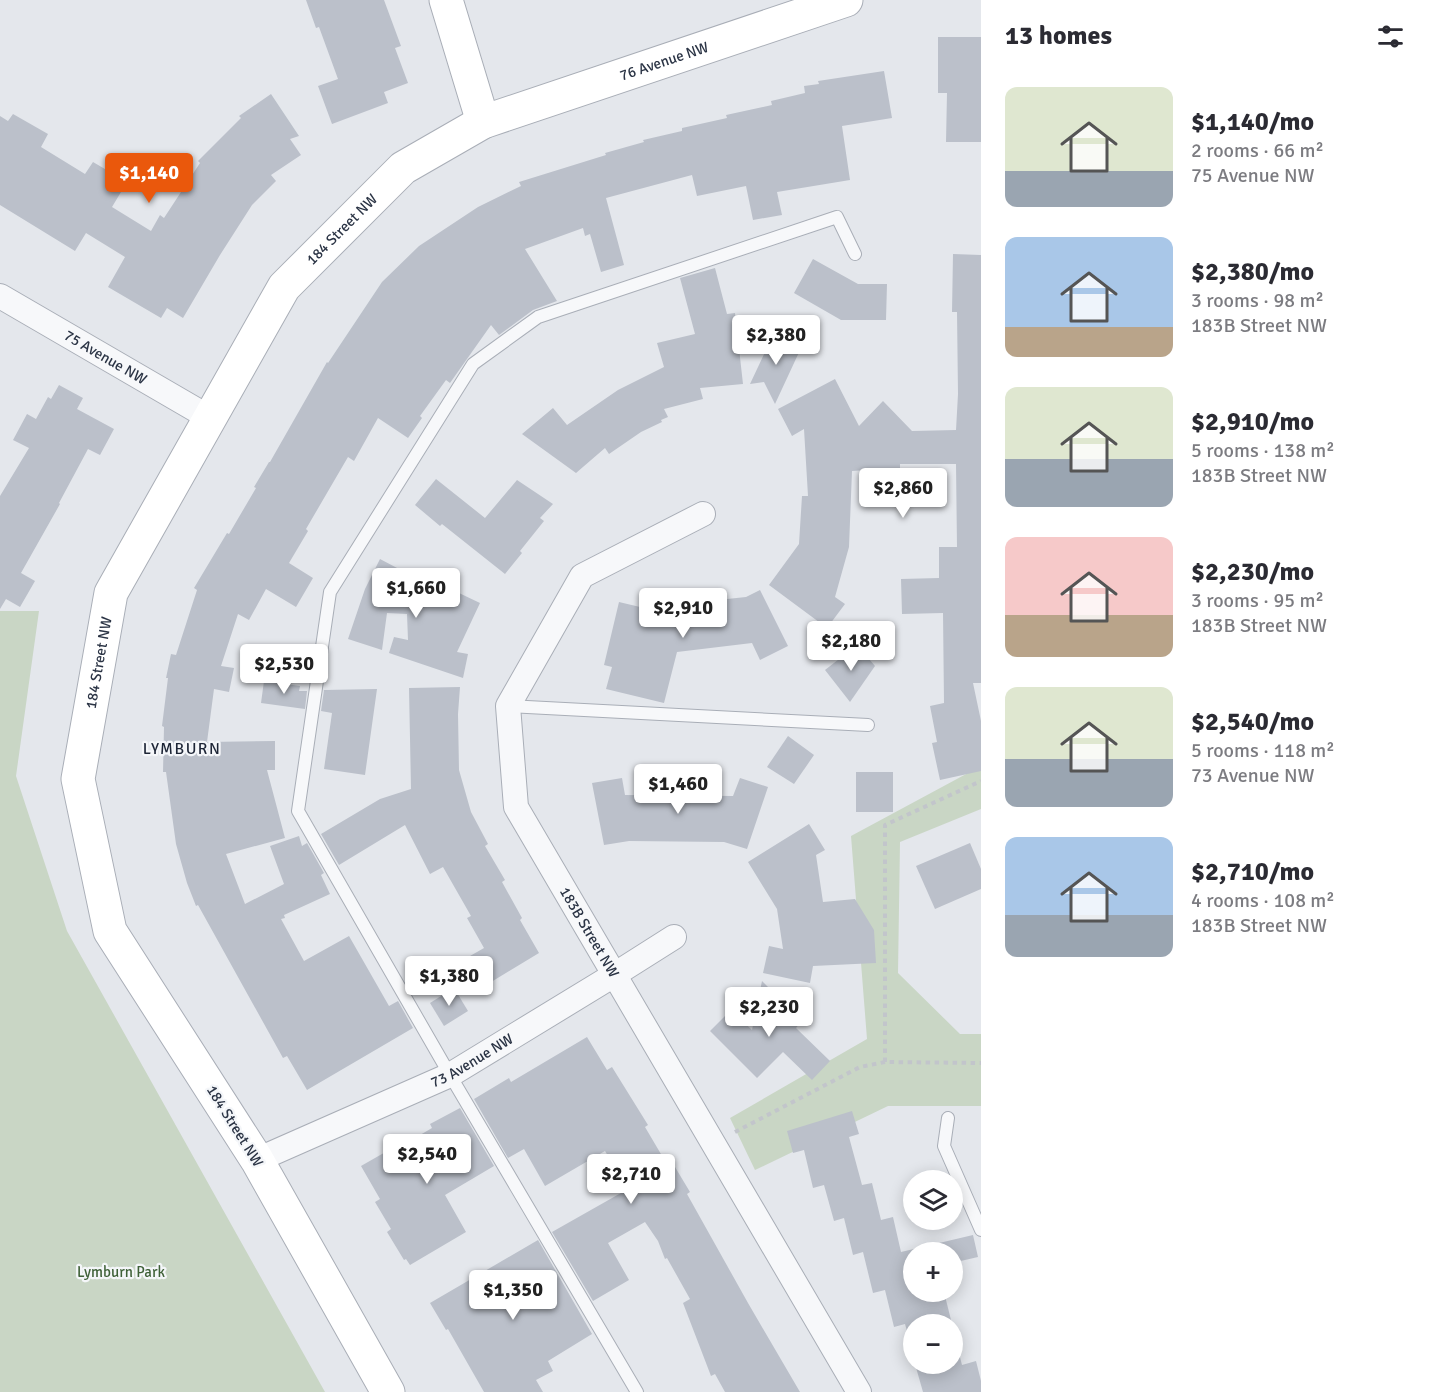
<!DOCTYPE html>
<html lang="en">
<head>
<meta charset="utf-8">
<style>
  body { margin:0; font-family:Signika,sans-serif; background:#f7f7f7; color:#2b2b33; height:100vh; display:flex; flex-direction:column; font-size:22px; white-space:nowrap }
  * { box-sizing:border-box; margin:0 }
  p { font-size:20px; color:#7c7c81 }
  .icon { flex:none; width:33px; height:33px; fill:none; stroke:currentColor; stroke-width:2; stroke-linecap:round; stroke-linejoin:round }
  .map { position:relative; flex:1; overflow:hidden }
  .panel { display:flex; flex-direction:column; background:#fff; width:450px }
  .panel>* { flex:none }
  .controls { position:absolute; left:903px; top:1170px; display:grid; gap:12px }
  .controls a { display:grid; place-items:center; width:60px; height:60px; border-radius:50%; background:#fff; box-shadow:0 3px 15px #0003; font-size:30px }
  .price { position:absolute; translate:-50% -51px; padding:0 14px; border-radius:6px; background:#fff; color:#222; font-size:20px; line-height:39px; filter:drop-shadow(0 2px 3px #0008) }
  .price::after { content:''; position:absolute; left:50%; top:36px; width:18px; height:14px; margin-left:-9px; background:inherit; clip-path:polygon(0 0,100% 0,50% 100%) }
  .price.selected { background:#ea580c; color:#fff }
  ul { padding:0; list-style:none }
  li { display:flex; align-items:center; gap:18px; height:150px; padding:0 24px }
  li span { display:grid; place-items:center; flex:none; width:168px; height:120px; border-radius:12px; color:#555 }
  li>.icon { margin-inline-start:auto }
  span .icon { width:72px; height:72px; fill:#fffc; stroke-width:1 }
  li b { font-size:26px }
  h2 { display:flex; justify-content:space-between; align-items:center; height:72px; padding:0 24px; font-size:26px }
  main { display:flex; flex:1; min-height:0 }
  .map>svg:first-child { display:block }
  .green { fill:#c9d6c5 }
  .building { fill:#bbc0ca }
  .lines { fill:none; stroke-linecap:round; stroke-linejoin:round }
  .lane-casing { stroke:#a9aeb7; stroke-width:14 }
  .street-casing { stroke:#a9aeb7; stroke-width:26 }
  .secondary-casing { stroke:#a9aeb7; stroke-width:35 }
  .path { stroke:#c2c5cb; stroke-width:4; stroke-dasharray:4.5 4.5; stroke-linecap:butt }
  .lane { stroke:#f7f8fa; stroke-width:12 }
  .street { stroke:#f7f8fa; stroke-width:24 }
  .secondary { stroke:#fff; stroke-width:33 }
  .labels { text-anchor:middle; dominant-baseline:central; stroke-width:4.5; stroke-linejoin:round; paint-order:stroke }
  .street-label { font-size:15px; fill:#2b3445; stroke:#f4f6f9 }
  .park-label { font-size:15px; fill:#3f6138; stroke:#f4f6f9 }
  .neighbourhood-label { font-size:16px; letter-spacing:1.5px; fill:#1d2536; stroke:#f4f6f9 }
</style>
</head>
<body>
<main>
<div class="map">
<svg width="981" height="1392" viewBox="0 0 981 1392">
  <rect width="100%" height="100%" fill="#e4e7ec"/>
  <g class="green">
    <polygon points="0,611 39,611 16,776 67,931 325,1392 0,1392"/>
    <polygon points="981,766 981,809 900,842 898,973 960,1034 981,1034 981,1106 888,1106 755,1170 730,1118 867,1039 851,836"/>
  </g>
  <g class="building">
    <polygon points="306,0 384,0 401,46 395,48 408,83 384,92 388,103 332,124 318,86 338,79 319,27 316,28"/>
    <polygon points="938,37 981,37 981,142 946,142 947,93 938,93"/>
    <polygon points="884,71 892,118 842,126 850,180 777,192 782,215 753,220 746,186 697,196 692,175 606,198 624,265 601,272 590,234 585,236 583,228 525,249 557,301 533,310 499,335 491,325 450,383 446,380 420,416 422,418 408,438 378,418 354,461 348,457 306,529 308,531 289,563 313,578 296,607 266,589 249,620 238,614 221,666 234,668 229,692 214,689 207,742 275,741 275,770 267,770 285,838 226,854 245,904 284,884 270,846 299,836 302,846 307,843 324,873 321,875 330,894 284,915 285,918 281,919 304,961 349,936 389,1006 398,1001 413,1028 307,1090 287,1056 283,1058 198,905 196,906 187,883 176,844 166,772 163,772 164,727 162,726 168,678 166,678 171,654 176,655 197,590 194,588 227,533 229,534 256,488 254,487 269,462 270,462 327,362 328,363 382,282 419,246 478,207 521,186 519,182 606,155 605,153 644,142 643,140 682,131 682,128 727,118 726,115 772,105 771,101 805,93 804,86 819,84 818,81"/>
    <polygon points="271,94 299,136 290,139 301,155 271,175 276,181 252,205 220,255 183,318 167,308 161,318 108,287 125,257 86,233 75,251 0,205 0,116 8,121 13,114 48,134 41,147 85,174 93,162 127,182 112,207 151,231 160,215 164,218 200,163 198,161 241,118 239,116"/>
    <polygon points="953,254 981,255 981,683 973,683 981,721 981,771 940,780 932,743 937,742 930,706 944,703 943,613 902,614 901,579 939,578 939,547 957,547 956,464 900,464 900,470 880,469 852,471 849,547 835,597 845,604 827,628 769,585 799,544 802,496 808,496 804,429 792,436 778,409 835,379 859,426 883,401 912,431 956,430 958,394 957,312 952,312"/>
    <polygon points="813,259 858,284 887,284 886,320 841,320 794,293"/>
    <polygon points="715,268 727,314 735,313 743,384 700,388 703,399 664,409 668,417 661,420 662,422 641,432 609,454 605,448 576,473 522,434 553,408 567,425 618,390 664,367 657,343 695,334 680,278"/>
    <polygon points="773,335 801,348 775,404 764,382 750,384"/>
    <polygon points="59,385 83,398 77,409 114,429 100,455 88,449 59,503 60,504 21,573 35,581 20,607 6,599 0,609 0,496 29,448 13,440 27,414 36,419 48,397 51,399"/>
    <polygon points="436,479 485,518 517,480 553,504 540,518 544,521 520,551 522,553 505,574 442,524 440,526 415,505"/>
    <polygon points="380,559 435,588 438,583 480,603 457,652 468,654 463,678 389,653 394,637 408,640 407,614 387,613 382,650 348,639 365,589"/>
    <polygon points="760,590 788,646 760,660 752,643 677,652 664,703 606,689 612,667 604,665 619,602 661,612 661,606 746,597"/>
    <polygon points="857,645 875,666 850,702 825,670"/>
    <polygon points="264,681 300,686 299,691 307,691 305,709 261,703"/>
    <polygon points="460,687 458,714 459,770 471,812 488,844 485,846 505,880 502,882 522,918 520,920 539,953 478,990 463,965 465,964 463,960 484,948 467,918 471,916 443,867 430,874 405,825 339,865 321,834 380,799 411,789 409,688"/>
    <polygon points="377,689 365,775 324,769 332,713 321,711 324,690"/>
    <polygon points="788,736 814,755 794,784 767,767"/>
    <rect x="856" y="772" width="37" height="40"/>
    <polygon points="622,778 625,795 733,796 740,778 768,787 747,849 724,842 629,841 604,845 592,783"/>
    <polygon points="809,824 825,850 816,855 823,902 855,899 874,930 876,963 813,966 810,983 763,973 769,946 783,949 777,909 748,862"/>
    <polygon points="970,843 981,869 981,889 935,909 916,866"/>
    <polygon points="762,981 802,1021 796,1028 830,1061 812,1080 783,1052 757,1078 710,1031 731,1010 752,1030"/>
    <polygon points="454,988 468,1011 444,1026 430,1003"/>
    <polygon points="587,1037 607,1070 612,1067 648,1125 645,1127 668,1166 670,1165 673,1169 675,1167 690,1192 687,1194 748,1303 800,1392 725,1392 715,1374 711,1376 683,1303 690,1299 667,1258 665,1259 658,1241 645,1222 608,1243 629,1280 593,1301 552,1232 628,1189 605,1151 545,1186 524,1149 508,1158 474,1099 509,1078 511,1082"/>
    <polygon points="460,1108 494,1166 445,1195 466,1232 410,1265 406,1259 404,1260 387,1232 391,1229 375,1202 380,1199 361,1166 389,1150 391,1152 432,1128 430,1124"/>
    <polygon points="852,1111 859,1134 849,1137 862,1185 872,1183 881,1220 893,1217 901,1252 973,1235 978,1257 952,1263 952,1252 914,1252 914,1292 944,1292 952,1324 914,1324 914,1356 905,1324 894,1327 885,1290 873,1293 863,1252 853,1255 844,1218 834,1221 824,1185 813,1188 804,1150 793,1153 787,1131"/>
    <polygon points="538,1240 592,1334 548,1361 553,1371 536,1380 543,1392 484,1392 448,1329 446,1330 430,1303"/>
    <polygon points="952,1326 962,1365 976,1361 981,1381 981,1392 923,1392 915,1364 952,1364"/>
  </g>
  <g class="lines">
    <defs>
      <g id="lane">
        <polyline points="508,706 868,725"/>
        <polyline points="948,1118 944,1146 981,1230"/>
        <polyline points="637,1392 450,1075 298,811 330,592 473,364 538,317 837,217 855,254"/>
      </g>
      <g id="street">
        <path id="s1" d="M0 296 210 418"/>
        <path id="s2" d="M703 514 582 576 508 706 516 807 859 1392"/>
        <path id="s3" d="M257 1160 450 1075 614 975 674 937"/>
      </g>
      <g id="secondary">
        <polyline points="446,0 483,122"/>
        <path id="s4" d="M388 1392 257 1160 110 931 78 779 111 593 284 287 403 168 483 122 846 0"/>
      </g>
    </defs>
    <use href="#lane" class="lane-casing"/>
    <use href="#street" class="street-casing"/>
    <use href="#secondary" class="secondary-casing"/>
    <g class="path">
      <polyline points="885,1062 885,825 981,781"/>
      <polyline points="735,1132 860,1067 885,1062 981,1063"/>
    </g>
    <use href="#lane" class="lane"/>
    <use href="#street" class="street"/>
    <use href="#secondary" class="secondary"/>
  </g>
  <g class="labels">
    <g class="street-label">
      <text stroke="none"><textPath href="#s4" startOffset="1686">76 Avenue NW</textPath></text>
      <text stroke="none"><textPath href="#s4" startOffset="1316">184 Street NW</textPath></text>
      <text stroke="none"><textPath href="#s1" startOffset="122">75 Avenue NW</textPath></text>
      <text stroke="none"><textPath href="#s4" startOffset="812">184 Street NW</textPath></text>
      <text stroke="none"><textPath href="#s2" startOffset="532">183B Street NW</textPath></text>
      <text stroke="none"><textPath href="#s3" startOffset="237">73 Avenue NW</textPath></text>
      <text transform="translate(235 1126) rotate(58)">184 Street NW</text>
    </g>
    <g class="park-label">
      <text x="121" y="1272">Lymburn Park</text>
    </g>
    <g class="neighbourhood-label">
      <text x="182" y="749">LYMBURN</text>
    </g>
  </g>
</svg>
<div class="controls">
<a><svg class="icon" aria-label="layers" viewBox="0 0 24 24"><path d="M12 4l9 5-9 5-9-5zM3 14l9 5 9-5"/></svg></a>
<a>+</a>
<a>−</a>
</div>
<b class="price selected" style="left:149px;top:204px">$1,140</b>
<b class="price" style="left:776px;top:366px">$2,380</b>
<b class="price" style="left:903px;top:519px">$2,860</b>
<b class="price" style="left:416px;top:619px">$1,660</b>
<b class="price" style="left:683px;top:639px">$2,910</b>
<b class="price" style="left:851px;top:672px">$2,180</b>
<b class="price" style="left:284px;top:695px">$2,530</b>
<b class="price" style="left:678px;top:815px">$1,460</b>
<b class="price" style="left:449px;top:1007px">$1,380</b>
<b class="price" style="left:769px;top:1038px">$2,230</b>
<b class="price" style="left:427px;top:1185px">$2,540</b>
<b class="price" style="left:631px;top:1205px">$2,710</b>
<b class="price" style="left:513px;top:1321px">$1,350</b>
</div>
<section class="panel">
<h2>13 homes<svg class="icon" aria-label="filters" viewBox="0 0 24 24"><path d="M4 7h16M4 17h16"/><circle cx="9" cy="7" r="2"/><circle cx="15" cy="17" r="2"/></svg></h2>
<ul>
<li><span style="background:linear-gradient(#dfe7d0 70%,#9aa5b1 0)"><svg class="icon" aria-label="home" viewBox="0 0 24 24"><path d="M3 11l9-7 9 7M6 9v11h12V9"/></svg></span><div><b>$1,140/mo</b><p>2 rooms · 66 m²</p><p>75 Avenue NW</p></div></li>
<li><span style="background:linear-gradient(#a9c7e8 75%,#b9a48a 0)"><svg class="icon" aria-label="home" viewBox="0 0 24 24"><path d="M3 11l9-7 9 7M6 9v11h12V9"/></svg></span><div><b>$2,380/mo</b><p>3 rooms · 98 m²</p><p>183B Street NW</p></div></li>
<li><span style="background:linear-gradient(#dfe7d0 60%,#9aa5b1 0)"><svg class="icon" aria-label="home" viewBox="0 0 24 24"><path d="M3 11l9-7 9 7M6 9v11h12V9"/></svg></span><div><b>$2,910/mo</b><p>5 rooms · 138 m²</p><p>183B Street NW</p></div></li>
<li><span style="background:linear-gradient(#f6c9c9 65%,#b9a48a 0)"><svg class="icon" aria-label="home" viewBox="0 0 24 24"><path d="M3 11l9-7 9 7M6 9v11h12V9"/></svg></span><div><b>$2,230/mo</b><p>3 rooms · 95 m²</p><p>183B Street NW</p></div></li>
<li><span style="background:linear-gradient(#dfe7d0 60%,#9aa5b1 0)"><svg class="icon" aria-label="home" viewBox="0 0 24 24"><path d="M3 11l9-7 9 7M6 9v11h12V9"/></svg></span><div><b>$2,540/mo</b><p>5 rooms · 118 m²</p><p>73 Avenue NW</p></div></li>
<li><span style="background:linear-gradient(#a9c7e8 65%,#9aa5b1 0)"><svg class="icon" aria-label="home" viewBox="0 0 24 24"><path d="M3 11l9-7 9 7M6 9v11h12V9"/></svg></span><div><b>$2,710/mo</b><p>4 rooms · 108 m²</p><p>183B Street NW</p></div></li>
</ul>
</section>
</main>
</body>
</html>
